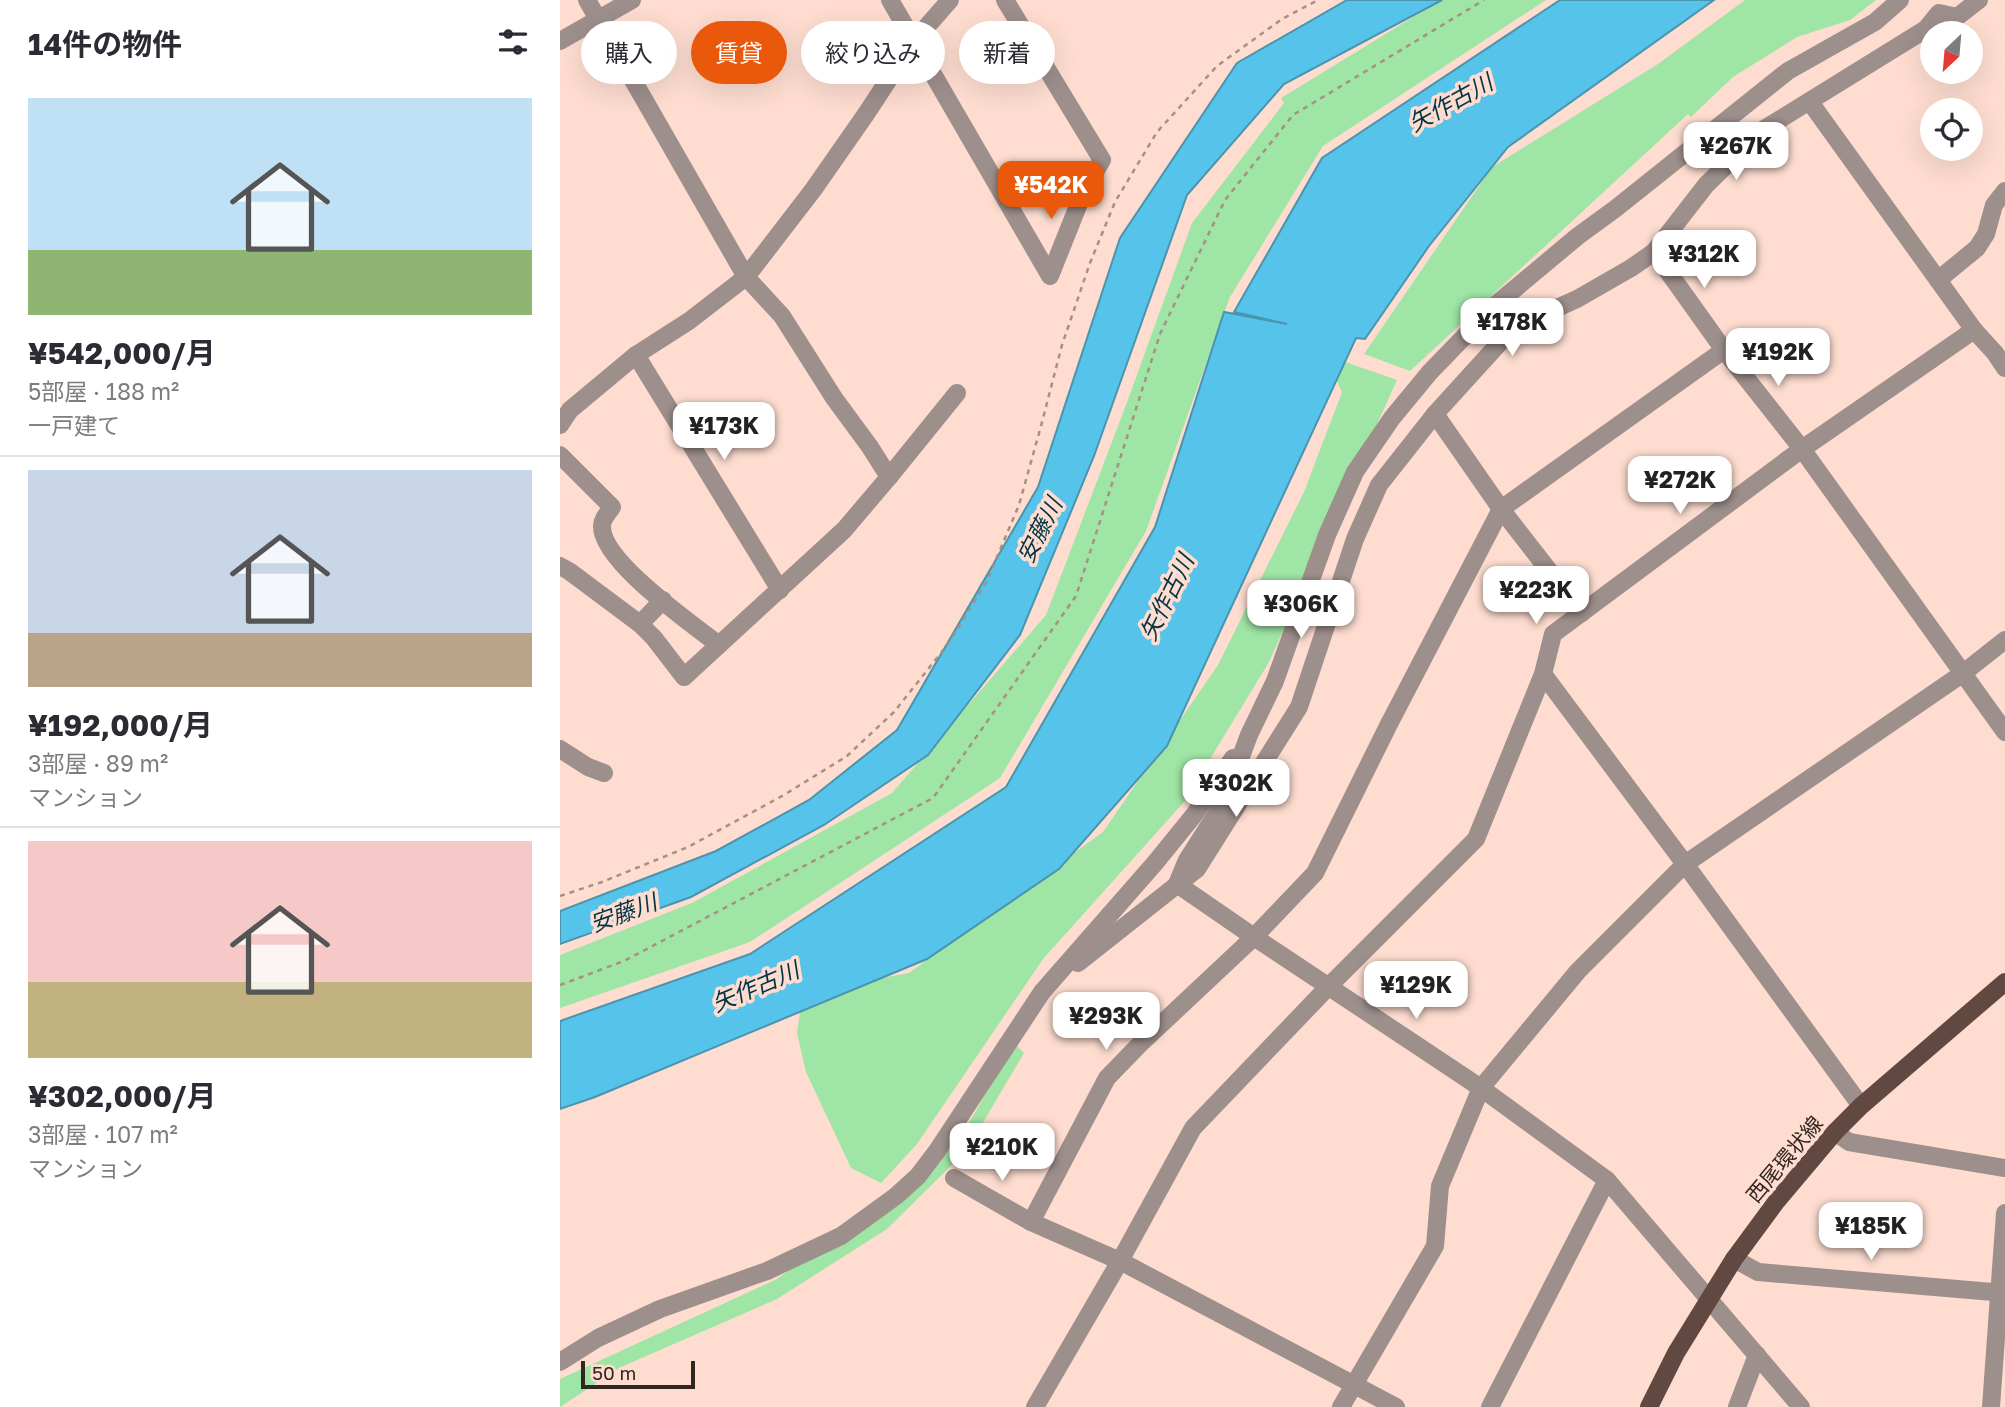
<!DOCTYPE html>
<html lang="ja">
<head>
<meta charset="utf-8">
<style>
  body { margin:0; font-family:"Golos Text","Noto Sans JP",sans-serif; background:#f2f2f3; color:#2b2b33; height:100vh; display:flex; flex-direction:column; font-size:26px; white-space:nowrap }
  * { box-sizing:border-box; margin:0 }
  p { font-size:23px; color:#7c7c81 }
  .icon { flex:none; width:38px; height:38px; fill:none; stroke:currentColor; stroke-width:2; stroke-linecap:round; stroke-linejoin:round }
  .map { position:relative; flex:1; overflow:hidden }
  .details { display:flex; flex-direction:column; background:#fff; width:560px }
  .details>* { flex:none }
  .hud { position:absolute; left:21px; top:21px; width:665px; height:63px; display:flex; gap:14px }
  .needle { width:46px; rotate:206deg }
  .fabs { position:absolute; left:1360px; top:21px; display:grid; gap:14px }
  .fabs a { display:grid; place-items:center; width:63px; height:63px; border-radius:50%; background:#fff; box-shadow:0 7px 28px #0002; font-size:35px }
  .scale { position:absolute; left:21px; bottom:18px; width:114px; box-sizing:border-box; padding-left:7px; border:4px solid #322621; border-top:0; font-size:19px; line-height:24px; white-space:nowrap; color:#322621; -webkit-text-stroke:5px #feddd0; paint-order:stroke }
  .price { position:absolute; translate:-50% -60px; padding:0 16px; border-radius:14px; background:#fff; color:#222; font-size:23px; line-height:46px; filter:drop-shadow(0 2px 4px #0008) }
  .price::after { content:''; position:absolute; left:50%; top:42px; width:21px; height:16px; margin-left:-10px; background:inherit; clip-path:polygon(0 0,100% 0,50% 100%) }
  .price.active { background:#ea580c; color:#fff }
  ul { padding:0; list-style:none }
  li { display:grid; align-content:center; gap:14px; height:371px; padding:0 28px }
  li+li { border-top:2px solid #e1e1e2 }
  li span { display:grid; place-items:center; height:217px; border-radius:0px; color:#555 }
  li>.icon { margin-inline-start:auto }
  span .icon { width:126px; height:126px; fill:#fffc; stroke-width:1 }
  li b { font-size:30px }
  h2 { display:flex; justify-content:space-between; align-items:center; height:84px; padding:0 28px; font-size:30px }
  .tag { padding:0 24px; border-radius:32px; background:#fff; box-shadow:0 7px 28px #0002; font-size:24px; line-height:63px }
  .tag.active { background:#ea580c; color:#fff }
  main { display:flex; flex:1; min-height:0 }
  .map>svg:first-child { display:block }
  .green { fill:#9fe5a5 }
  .water { fill:#56c3ea; stroke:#4b94ae; stroke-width:2 }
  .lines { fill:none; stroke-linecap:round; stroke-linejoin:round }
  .path { stroke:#a88f86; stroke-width:2.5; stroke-dasharray:5 5; stroke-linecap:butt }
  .minor { stroke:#9d8f8b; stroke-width:18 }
  .major { stroke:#614942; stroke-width:18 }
  .labels { text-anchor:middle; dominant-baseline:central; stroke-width:7; stroke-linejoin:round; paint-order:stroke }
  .street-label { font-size:21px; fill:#322621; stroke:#feddd0 }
  .water-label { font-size:23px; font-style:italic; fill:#013545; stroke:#feddd0 }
</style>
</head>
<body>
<main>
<section class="details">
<h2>14件の物件<svg class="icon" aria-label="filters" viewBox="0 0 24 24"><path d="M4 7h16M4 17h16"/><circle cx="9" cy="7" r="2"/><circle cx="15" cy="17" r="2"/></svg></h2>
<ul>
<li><span style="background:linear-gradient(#bfe0f5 70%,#8fb573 0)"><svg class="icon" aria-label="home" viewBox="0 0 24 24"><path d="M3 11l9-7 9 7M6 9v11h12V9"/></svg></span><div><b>¥542,000/月</b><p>5部屋 · 188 m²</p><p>一戸建て</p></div></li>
<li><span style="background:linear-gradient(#c9d6e8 75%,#b9a48a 0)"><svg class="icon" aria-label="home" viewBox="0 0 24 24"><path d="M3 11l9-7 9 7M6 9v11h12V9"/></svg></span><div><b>¥192,000/月</b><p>3部屋 · 89 m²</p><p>マンション</p></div></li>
<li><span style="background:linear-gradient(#f6c9c9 65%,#c2b280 0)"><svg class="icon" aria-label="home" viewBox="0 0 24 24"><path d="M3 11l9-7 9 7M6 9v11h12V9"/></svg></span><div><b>¥302,000/月</b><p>3部屋 · 107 m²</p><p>マンション</p></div></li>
</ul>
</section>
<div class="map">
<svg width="1445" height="1407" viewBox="0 0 1445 1407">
  <rect width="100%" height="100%" fill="#feddd0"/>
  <g class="green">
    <polygon points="881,0 986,0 763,146 670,297 586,531 440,778 190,942 0,1008 0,955 132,903 332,793 486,615 566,405 632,223 724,103 721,98"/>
    <polygon points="1185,0 1316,0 1290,20 1237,37 1173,77 1131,117 1128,114 850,371 804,354 932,167 1098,64"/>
    <polygon points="765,355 837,380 709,662 624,802 483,959 357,1144 321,1183 291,1168 246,1072 237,1033 243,992 349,973 543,832 658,665 744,492 782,392"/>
    <polygon points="455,1044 464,1053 406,1151 327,1229 217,1299 61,1367 0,1407 0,1379 217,1279 396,1145"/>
  </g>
  <g class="water">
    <polygon points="787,0 882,0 724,84 627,195 534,456 460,635 368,755 264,825 131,897 0,944 0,911 156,851 249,800 337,730 478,487 560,238 677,63"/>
    <polygon points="1000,0 1154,0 948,147 869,246 805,339 796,338 607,746 499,869 367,959 35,1097 0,1109 0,1021 190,954 446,787 595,527 664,312 727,324 674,312 762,158"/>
  </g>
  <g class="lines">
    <g class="path">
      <polyline points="0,896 42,882 128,847 224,795 287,756 334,712 388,644 426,583 459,505 481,426 502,345 530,263 555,202 597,132 657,66 722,19 758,0"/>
      <polyline points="0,985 64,961 373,798 516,596 600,334 665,200 733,115 924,0"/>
    </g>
    <g class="minor">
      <polyline points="330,0 490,276 524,191 542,160 445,0"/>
      <polyline points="0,41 72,0"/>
      <polyline points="1250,102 1414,330 1435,353 1445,368"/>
      <polyline points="1094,252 1164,350 1242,449 1445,732"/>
      <polyline points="1378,280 1417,248 1426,234 1434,205 1445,191"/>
      <polyline points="76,355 220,590"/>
      <polyline points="0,425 10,410 76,355 129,321 186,277 253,190 306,114 354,41 390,0"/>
      <path d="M0 455 52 507C48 513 42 519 42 526 41 561 131 623 159 645"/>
      <polyline points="329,477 397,393"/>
      <polyline points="0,566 9,571 80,624 94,638 124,677 284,530 329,477 310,447 274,398 222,316 186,277 27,0"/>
      <polyline points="1022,613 941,509 875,414 954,327 1017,299 1071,268 1094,252 1146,185 1201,131 1366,29 1379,13 1397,17 1419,0"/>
      <polyline points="80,624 103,600"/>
      <polyline points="983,674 1125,864 1301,1106"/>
      <polyline points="0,749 28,767 44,773"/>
      <polyline points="617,884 627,860 664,802 689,735 715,681 767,535 795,472 832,418 870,372 933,307 1018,236 1055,209 1228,71 1315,22 1340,0"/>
      <polyline points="617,884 694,937 921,1088 1047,1180 1241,1407"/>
      <polyline points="518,963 637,869 739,707 795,539 819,485 875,414"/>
      <polyline points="1275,1132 1289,1142 1445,1168"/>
      <polyline points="394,1178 471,1222 560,1261 836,1407"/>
      <polyline points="471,1222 547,1078 580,1044 694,937 755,873 829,724 941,509 1164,350"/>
      <polyline points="1174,1259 1198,1272 1445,1293"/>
      <polyline points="0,1362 38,1338 100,1309 207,1271 281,1236 336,1196 358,1176 377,1151 482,992 595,863 634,815 673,758"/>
      <polyline points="475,1407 560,1261 633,1128 769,986 916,839 983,674 993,634 1242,449 1414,330"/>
      <polyline points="781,1407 875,1246 880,1186 921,1088 1018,971 1125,864 1402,674 1445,640"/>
      <polyline points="930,1407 1047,1180"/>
      <polyline points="1177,1407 1197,1355"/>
      <polyline points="1431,1407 1445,1213"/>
    </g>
    <polyline class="major" points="1089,1407 1116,1353 1174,1259 1216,1202 1275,1132 1301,1106 1445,982"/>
  </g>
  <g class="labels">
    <g class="street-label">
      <text transform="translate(1224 1159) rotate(-50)">西尾環状線</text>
    </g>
    <g class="water-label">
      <text transform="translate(890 102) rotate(-29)">矢作古川</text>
      <text transform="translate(479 530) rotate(-63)">安藤川</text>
      <text transform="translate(606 597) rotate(-64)">矢作古川</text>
      <text transform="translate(63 912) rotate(-20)">安藤川</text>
      <text transform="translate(195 986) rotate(-23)">矢作古川</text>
    </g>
  </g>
</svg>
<div class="fabs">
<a><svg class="needle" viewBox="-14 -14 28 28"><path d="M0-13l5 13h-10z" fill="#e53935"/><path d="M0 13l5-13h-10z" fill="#7c7c81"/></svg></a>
<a><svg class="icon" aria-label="locate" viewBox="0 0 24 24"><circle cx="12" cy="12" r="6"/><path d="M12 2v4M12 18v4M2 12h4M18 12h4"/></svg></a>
</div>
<div class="scale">50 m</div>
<b class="price" style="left:1176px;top:182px">¥267K</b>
<b class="price active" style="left:491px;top:221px">¥542K</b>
<b class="price" style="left:1144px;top:290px">¥312K</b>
<b class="price" style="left:952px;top:358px">¥178K</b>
<b class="price" style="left:1218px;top:388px">¥192K</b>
<b class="price" style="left:164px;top:462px">¥173K</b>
<b class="price" style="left:1120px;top:516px">¥272K</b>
<b class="price" style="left:976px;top:626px">¥223K</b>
<b class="price" style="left:741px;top:640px">¥306K</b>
<b class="price" style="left:676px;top:819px">¥302K</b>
<b class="price" style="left:856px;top:1021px">¥129K</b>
<b class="price" style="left:546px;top:1052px">¥293K</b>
<b class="price" style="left:442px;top:1183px">¥210K</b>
<b class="price" style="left:1311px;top:1262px">¥185K</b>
<div class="hud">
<a class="tag">購入</a>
<a class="tag active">賃貸</a>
<a class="tag">絞り込み</a>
<a class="tag">新着</a>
</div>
</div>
</main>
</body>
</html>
